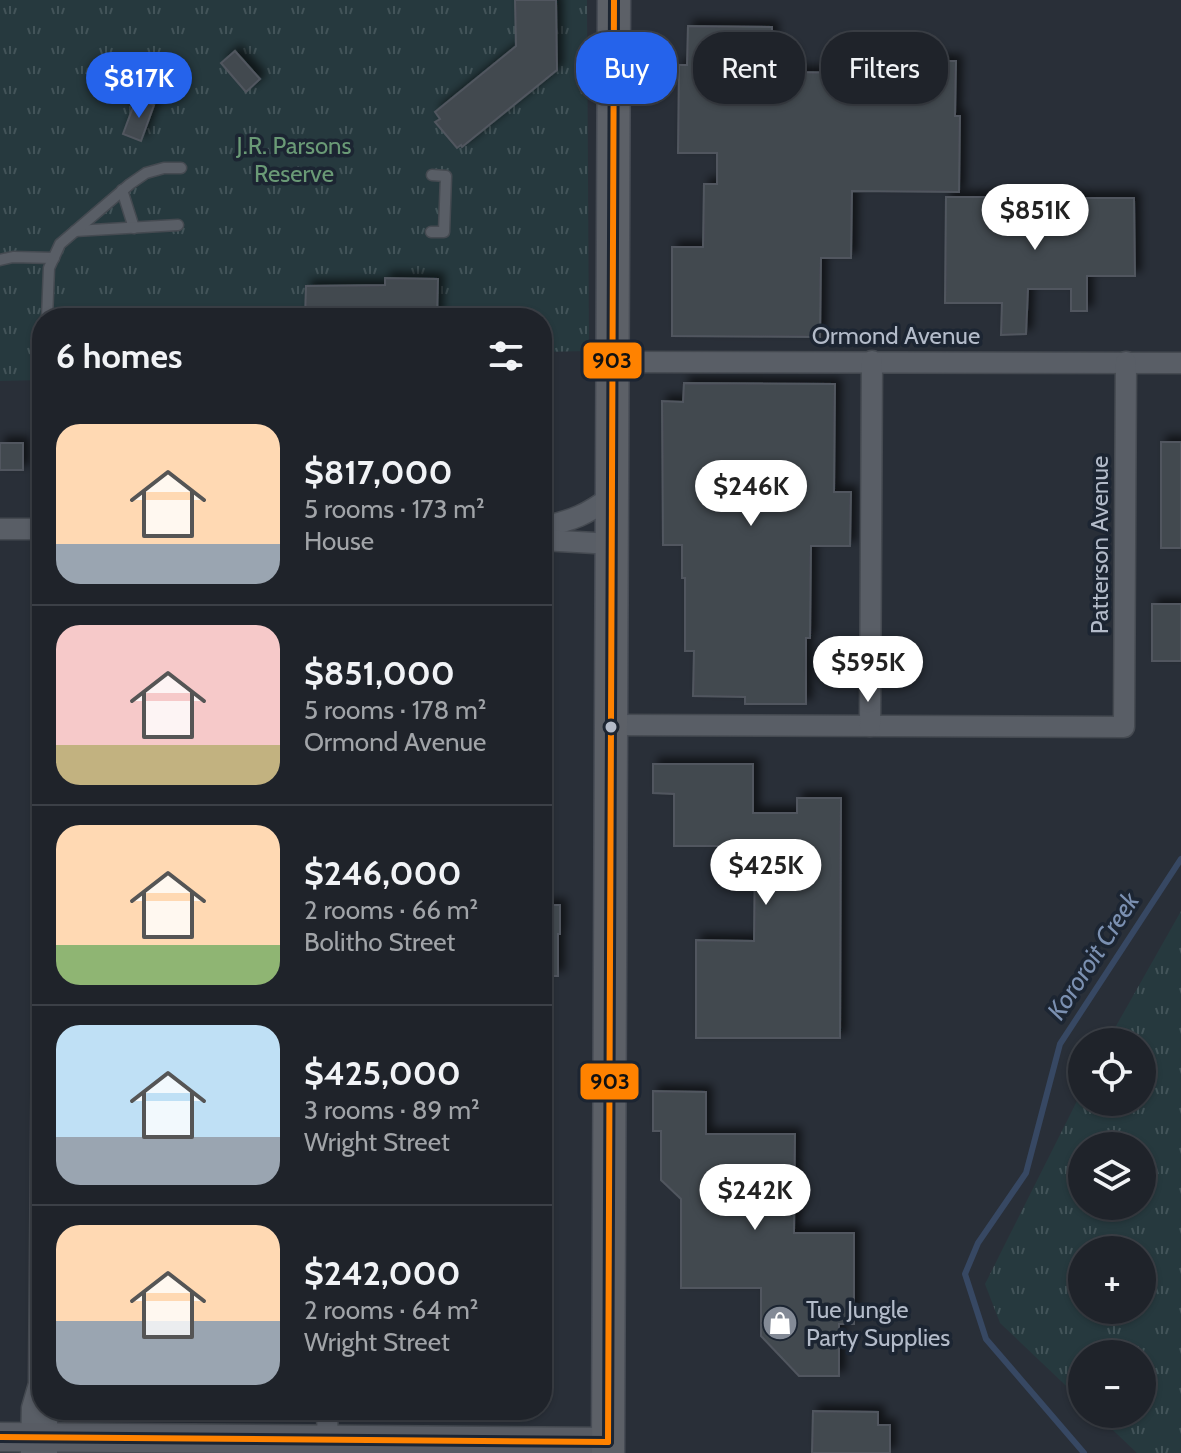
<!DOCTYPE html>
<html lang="en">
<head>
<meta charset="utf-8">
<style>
  body { margin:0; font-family:Cabin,sans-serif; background:#272b32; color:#f1f3f6; height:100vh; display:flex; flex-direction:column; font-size:30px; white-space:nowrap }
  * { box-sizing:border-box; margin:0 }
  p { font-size:26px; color:#a1a4a8 }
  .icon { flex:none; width:44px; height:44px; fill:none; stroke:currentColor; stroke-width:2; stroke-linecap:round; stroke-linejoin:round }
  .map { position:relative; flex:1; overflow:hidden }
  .sheet { position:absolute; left:32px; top:308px; width:520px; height:1112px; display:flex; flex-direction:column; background:#1f232a; border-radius:32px; box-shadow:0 2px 6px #0004,0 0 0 2px #3c4047 }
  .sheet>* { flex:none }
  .hud { position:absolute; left:576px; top:32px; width:484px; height:72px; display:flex; gap:16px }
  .tools { position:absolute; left:1068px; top:1028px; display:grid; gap:16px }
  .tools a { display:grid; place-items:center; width:88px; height:88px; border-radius:50%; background:#1f232a; box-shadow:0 2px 6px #0004,0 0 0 2px #3c4047; font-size:40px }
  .price { position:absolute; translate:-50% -68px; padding:0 18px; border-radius:28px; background:#fff; color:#222; font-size:26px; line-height:52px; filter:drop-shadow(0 2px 4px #0008) }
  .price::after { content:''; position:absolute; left:50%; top:48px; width:24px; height:18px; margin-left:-12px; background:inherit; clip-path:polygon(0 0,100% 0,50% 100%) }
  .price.current { background:#2563eb; color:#fff }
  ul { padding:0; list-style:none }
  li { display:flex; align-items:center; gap:24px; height:200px; padding:0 24px }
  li+li { border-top:2px solid #3c4047 }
  li span { display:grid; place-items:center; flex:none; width:224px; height:160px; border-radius:24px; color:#555 }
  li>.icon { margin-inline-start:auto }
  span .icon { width:96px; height:96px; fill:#fffc; stroke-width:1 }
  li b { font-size:34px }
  h2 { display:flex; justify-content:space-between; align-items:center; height:96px; padding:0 24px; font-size:34px }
  .tag { padding:0 28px; border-radius:32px; background:#1f232a; box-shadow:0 2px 6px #0004,0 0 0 2px #3c4047; font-size:28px; line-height:72px }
  .tag.current { background:#2563eb; color:#fff }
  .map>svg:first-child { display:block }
  .park { fill:url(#park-tufts); fill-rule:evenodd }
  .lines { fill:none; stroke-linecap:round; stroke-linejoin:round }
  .stream { stroke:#374863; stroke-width:6 }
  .building { fill:#434850; stroke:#51575f; stroke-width:2; filter:url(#shadow) }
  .lane-casing { stroke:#454a51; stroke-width:13 }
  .street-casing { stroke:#454a51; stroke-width:23 }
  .secondary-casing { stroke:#454a51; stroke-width:31 }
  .primary-casing { stroke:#474c55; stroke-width:35 }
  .lane { stroke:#595e66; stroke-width:10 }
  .street { stroke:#595e66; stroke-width:20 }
  .secondary { stroke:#585c64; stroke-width:28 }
  .primary { stroke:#5c6067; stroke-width:32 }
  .bus-1-casing { stroke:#1c2532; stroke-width:12 }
  .bus-1 { stroke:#ff8200; stroke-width:6 }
  .bus-dot { fill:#b3bbc9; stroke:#1c2532; stroke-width:3 }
  .labels { text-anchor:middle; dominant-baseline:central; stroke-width:7; stroke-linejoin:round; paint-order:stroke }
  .park-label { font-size:24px; fill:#6a9a76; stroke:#1c2532 }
  .street-label { font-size:24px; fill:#b3bbc9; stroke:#1c2532 }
  .poi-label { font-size:24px; fill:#b3bbc9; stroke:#1c2532; text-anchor:start }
  .water-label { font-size:26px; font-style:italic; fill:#7b90b1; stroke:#1c2532 }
  .line-badge { stroke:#1c2532; stroke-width:3 }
  .pale-badge-label { font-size:22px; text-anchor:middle; font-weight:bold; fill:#111 }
</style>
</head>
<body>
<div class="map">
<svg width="1181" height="1453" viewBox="0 0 1181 1453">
  <defs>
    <pattern id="park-tufts" width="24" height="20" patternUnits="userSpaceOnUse" patternTransform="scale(2)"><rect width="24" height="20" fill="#26393e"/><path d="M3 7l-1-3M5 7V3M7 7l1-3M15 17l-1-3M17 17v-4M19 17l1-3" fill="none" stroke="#435459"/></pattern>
    <filter id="shadow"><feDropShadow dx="5.5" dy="-5.5" stdDeviation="4" flood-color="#0009"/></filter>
  </defs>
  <rect width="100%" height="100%" fill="#292f38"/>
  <g class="park">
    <polygon points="0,0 587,0 589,351 542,352 542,318 42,318 42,380 0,381"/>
    <path d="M1181 911V1453H1137L1096 1414H1142V1354H1082V1401L1000 1323 985 1284 1082 1091V1102H1142V1042H1107ZM1082 1146H1142V1206H1082ZM1082 1250H1142V1310H1082Z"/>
  </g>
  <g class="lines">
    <polyline class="stream" points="1084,1453 986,1339 965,1274 978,1243 1026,1173 1060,1044 1181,859"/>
  </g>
  <g class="building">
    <polygon points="515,0 556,0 557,70 462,147 461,145 457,148 435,122 440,119 435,112 516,46"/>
    <polygon points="688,26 772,27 772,55 792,56 792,72 868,73 868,82 914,83 915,61 956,61 955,116 960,116 959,192 852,191 851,258 821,258 820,337 672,336 672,247 703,247 704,184 717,184 717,153 678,153 679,65 687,65"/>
    <polygon points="235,51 260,79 246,92 221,63"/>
    <polygon points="136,99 154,105 141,141 123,134"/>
    <polygon points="946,197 993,197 992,224 1040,225 1040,198 1134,198 1135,276 1087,276 1087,311 1071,311 1071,289 1028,289 1026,334 1001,335 1002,303 945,303"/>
    <polygon points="385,278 438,279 437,318 305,318 306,286 385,285"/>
    <polygon points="684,383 835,384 834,492 851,492 850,546 811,546 810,638 806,638 806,704 745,704 745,697 693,696 694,651 685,651 685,578 682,578 682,545 663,545 662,401 683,402"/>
    <rect x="1161" y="442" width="20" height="106"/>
    <rect x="0" y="443" width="23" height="27"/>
    <rect x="1152" y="604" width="29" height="57"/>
    <polygon points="653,764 753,764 753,813 797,813 797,798 841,798 840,1038 696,1038 696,940 754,941 755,846 674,846 674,794 653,793"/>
    <polygon points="542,905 560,905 560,934 558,934 558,976 542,976"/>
    <polygon points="653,1091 706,1092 706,1134 795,1134 794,1233 854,1233 854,1324 839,1324 839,1376 799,1376 761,1336 761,1288 681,1288 681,1199 661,1180 661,1131 653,1131"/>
    <polygon points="813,1411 878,1412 878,1425 890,1425 890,1453 812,1453"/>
  </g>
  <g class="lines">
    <defs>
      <g id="lane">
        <polyline points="122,190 134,228"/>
        <polyline points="75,231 178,225"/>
        <polyline points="431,232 444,232 446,176 432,175"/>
        <polyline points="0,260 13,257 54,258"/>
        <polyline points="47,318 49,268 60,244 130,184 146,173 164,168 181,168"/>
      </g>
      <g id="street">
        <polyline points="612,362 1181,363"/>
        <path d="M542 527C574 520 586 515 612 496"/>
        <polyline points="0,529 42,529"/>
        <polyline points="542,540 612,544"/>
        <polyline points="612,725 1124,727 1126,362"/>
        <polyline points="870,726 872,361"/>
        <polyline points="327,1410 328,1450"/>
        <polyline points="31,1453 32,1408 39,1384 42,1034"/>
        <polyline points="47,1453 47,1410"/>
      </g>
      <polyline id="secondary" points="0,1437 608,1442"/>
      <polyline id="primary" points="608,1453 614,0"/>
    </defs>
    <use href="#lane" class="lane-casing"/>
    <use href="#street" class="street-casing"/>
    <use href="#secondary" class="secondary-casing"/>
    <use href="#primary" class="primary-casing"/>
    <use href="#lane" class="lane"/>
    <use href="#street" class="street"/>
    <use href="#secondary" class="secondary"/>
    <use href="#primary" class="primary"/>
    <defs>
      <g id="bus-1">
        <polyline points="0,1437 608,1442"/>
        <polyline points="608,1442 614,0"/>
      </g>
    </defs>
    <use href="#bus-1" class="bus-1-casing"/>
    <use href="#bus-1" class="bus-1"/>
  </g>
  <defs>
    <symbol id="shop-disc" viewBox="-11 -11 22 22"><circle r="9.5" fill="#838a96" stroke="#1c2532"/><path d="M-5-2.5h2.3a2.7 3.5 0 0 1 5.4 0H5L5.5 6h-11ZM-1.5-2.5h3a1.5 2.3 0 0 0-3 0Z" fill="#fff"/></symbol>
  </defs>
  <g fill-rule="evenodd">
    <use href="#shop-disc" x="760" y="1303" width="40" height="40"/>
  </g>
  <circle class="bus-dot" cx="611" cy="727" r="7"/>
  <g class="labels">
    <g class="park-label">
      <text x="294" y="145">J.R. Parsons<tspan x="294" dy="28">Reserve</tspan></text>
    </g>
    <g class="street-label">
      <text x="896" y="335">Ormond Avenue</text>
      <text transform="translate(1099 545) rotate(-90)">Patterson Avenue</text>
    </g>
    <g class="poi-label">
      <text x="806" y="1309">Tue Jungle<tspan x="806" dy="28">Party Supplies</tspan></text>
    </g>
    <g class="water-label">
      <text transform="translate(1093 956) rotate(-57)">Kororoit Creek</text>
    </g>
  </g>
  <g class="line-badge">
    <rect x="582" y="341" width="61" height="39" rx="8" fill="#ff8200"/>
    <rect x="579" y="1062" width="61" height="39" rx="8" fill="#ff8200"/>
  </g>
  <g class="pale-badge-label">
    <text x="612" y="368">903</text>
    <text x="610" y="1089">903</text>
  </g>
</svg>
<div class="tools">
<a><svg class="icon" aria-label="locate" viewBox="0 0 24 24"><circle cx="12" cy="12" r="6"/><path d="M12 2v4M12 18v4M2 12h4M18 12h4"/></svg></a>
<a><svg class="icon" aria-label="layers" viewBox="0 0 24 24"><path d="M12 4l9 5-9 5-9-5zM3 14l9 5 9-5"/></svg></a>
<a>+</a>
<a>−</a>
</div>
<b class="price current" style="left:139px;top:120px">$817K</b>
<b class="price" style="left:1035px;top:252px">$851K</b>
<b class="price" style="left:751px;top:528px">$246K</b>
<b class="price" style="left:868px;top:704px">$595K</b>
<b class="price" style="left:766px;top:907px">$425K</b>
<b class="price" style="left:755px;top:1232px">$242K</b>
<div class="hud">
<a class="tag current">Buy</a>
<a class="tag">Rent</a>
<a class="tag">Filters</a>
</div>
<section class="sheet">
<h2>6 homes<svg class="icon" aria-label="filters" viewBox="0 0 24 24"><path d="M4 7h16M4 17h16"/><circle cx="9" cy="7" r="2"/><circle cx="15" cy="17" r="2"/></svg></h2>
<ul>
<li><span style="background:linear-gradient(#ffd9b3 75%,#9aa5b1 0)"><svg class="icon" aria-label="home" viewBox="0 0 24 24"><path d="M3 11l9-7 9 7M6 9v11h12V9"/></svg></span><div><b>$817,000</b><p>5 rooms · 173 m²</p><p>House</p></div></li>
<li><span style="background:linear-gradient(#f6c9c9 75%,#c2b280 0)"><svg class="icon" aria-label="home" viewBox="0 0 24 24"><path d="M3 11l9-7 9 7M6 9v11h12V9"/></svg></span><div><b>$851,000</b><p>5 rooms · 178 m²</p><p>Ormond Avenue</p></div></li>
<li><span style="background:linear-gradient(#ffd9b3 75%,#8fb573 0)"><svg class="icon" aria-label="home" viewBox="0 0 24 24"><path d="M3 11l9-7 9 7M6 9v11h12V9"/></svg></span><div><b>$246,000</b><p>2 rooms · 66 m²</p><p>Bolitho Street</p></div></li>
<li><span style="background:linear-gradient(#bfe0f5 70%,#9aa5b1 0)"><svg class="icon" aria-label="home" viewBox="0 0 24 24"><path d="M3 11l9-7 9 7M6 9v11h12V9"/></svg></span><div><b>$425,000</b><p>3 rooms · 89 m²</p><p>Wright Street</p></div></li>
<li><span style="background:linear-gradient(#ffd9b3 60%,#9aa5b1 0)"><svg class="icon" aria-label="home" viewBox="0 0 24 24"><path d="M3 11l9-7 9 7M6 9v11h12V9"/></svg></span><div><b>$242,000</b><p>2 rooms · 64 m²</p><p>Wright Street</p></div></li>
</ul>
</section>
</div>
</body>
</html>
